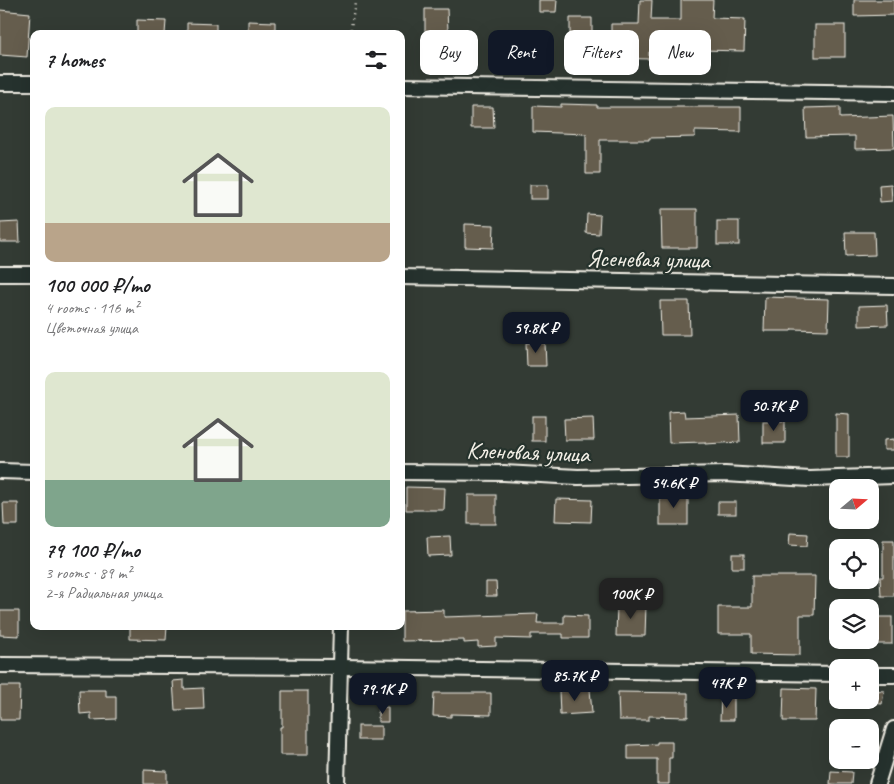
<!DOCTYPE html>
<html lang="en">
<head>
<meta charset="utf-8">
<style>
  body { margin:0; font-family:Caveat,sans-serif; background:#f2f2f2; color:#202124; height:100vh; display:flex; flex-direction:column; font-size:19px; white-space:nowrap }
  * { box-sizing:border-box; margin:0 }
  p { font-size:16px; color:#757577 }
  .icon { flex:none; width:28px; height:28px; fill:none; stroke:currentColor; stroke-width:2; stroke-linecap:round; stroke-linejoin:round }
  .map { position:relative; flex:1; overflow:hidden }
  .sheet { position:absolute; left:30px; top:30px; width:375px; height:600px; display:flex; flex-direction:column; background:#fff; border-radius:10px; box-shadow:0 5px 20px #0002 }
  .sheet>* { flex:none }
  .guide { position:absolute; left:420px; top:30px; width:399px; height:45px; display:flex; gap:10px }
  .needle { width:32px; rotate:71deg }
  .tools { position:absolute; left:829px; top:479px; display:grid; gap:10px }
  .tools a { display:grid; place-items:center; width:50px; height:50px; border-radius:10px; background:#fff; box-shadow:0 5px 20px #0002; font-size:25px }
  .price { position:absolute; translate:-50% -42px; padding:0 11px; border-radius:10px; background:#111827; color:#fff; font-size:16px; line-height:32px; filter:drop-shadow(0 1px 2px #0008) }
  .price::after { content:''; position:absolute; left:50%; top:30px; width:15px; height:11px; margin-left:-8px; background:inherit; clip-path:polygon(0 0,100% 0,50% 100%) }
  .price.on { background:#222; color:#fff }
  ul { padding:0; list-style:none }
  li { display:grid; align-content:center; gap:10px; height:265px; padding:0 15px }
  li span { display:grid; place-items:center; height:155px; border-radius:10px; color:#555 }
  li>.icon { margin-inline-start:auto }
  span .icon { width:90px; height:90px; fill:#fffc; stroke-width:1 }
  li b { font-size:21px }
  h2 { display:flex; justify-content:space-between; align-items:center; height:60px; padding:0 15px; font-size:21px }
  .chip { padding:0 18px; border-radius:10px; background:#fff; box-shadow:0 5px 20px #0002; font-size:18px; line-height:45px }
  .chip.on { background:#111827; color:#fff }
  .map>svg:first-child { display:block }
  .building { fill:#655d4e; stroke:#f4f1e8 }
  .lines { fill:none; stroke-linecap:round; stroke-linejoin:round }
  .minor-casing { stroke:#f4f1e8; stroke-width:18 }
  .path { stroke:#f4f1e8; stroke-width:2.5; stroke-dasharray:1 4; stroke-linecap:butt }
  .minor { stroke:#26332d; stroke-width:14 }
  .labels { text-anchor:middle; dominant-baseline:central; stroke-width:4.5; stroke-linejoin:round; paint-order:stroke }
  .street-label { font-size:24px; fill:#f4f1e8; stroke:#26332d }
</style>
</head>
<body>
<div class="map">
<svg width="894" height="784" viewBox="0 0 894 784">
  <rect width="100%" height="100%" fill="#333b34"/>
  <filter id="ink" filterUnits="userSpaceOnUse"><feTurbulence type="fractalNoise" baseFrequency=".02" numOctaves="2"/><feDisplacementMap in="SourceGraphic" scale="10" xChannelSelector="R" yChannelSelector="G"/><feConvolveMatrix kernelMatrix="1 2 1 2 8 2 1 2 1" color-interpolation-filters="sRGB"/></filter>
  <g filter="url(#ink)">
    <g class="building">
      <polygon points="539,0 557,0 556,12 539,12"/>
      <polygon points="640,0 652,0 651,20 681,20 681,0 713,0 712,18 745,19 744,51 699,50 699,52 649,52 649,59 611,58 611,24 639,24"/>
      <polygon points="854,0 894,0 894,15 854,16"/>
      <polygon points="425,9 447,9 448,31 425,32"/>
      <polygon points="0,10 30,13 27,57 0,55"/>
      <polygon points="570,18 592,18 592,43 570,44"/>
      <polygon points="137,20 166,21 165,34 137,34"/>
      <polygon points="248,21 275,22 275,34 248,34"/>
      <polygon points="187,23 216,24 216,34 187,34"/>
      <rect x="815" y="25" width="30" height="32"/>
      <polygon points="561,104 597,105 597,107 741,107 741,132 695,131 695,137 649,138 649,140 600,140 600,174 586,174 586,134 533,132 533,106 561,107"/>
      <polygon points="471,107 493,107 494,128 471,128"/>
      <polygon points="840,107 840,118 893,116 894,148 855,149 855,136 806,137 805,108"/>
      <polygon points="891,184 892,201 880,202 879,185"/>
      <rect x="530" y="185" width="18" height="14"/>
      <polygon points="661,209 697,209 697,248 662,248"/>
      <polygon points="587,214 600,215 599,234 586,233"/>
      <rect x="717" y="221" width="22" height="24"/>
      <polygon points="19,222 20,242 0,242 0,223"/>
      <polygon points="465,224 494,225 493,248 465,247"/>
      <polygon points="845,232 874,232 875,255 846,256"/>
      <polygon points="765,297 829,299 828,330 792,329 791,331 764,331"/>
      <polygon points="660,301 689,301 690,335 661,335"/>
      <polygon points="887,305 888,325 859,326 859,306"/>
      <polygon points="526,343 545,343 546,366 527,366"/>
      <polygon points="684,411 685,417 739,415 740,442 705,444 705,442 669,443 668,412"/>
      <polygon points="836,413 849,414 849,457 836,457"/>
      <rect x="532" y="416" width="13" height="25"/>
      <polygon points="593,418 594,440 565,440 564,419"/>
      <rect x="763" y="421" width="22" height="22"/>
      <polygon points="894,439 894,450 884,450 884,440"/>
      <polygon points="406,487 445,488 444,510 406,510"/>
      <rect x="660" y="494" width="28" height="31"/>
      <rect x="468" y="495" width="28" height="29"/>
      <polygon points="556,499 592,500 591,522 555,521"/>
      <rect x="718" y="502" width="18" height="12"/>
      <polygon points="3,503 18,503 18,525 4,525"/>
      <polygon points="790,533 808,534 807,546 789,545"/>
      <polygon points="450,536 451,555 428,556 427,537"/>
      <polygon points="883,540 894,540 894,596 881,596 880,577 883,577"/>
      <rect x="732" y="554" width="12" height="14"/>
      <polygon points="752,576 815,576 814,615 800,615 800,655 751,654 751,634 718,634 718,607 752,607"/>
      <polygon points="486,582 496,582 497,596 486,596"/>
      <polygon points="617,605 646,605 645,636 616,636"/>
      <polygon points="444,610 444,617 538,614 537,623 564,623 564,615 588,616 588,638 563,638 563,634 531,634 531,639 496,638 496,646 478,647 478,642 464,643 464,640 402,641 402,611"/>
      <polygon points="0,611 19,611 19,636 0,635"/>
      <rect x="870" y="617" width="22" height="27"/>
      <polygon points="130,626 167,626 166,640 130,639"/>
      <polygon points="184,680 184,689 203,688 204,709 175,710 173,681"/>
      <polygon points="0,686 20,686 19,720 0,720"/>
      <polygon points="784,688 816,689 815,721 783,721"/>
      <polygon points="590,689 592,713 560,715 559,691"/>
      <polygon points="79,690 106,690 106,696 116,696 116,719 91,720 91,713 80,714"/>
      <polygon points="870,690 884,691 882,704 870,703"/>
      <polygon points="282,691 308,691 308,755 280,755 280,727 282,727"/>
      <polygon points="618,692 688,693 688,717 649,716 649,720 619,720"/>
      <polygon points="434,693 491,693 491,715 451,714 451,717 433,716"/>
      <polygon points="721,697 734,697 734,720 720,720"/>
      <polygon points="388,707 388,722 378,722 378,708"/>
      <rect x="358" y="726" width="23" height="14"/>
      <polygon points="657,742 672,742 672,758 669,758 669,784 657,784 657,759 628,759 628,745 657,744"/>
      <polygon points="144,770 167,771 167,784 144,784"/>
      <polygon points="831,771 852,772 851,784 830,784"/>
    </g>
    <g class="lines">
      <defs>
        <g id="minor">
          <polyline points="0,83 34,83"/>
          <polyline points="401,86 894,93"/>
          <polyline points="0,274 34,274"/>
          <polyline points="401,277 894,286"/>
          <polyline points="0,471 34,472"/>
          <polyline points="401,472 504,473 578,477 725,474 810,479 894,476"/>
          <polyline points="0,665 340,667 838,674"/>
          <polyline points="870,675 894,675"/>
          <polyline points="337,784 341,626"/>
          <polyline points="877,784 894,729"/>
        </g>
      </defs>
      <use href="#minor" class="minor-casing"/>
      <polyline class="path" points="350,34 355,2 354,0"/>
      <use href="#minor" class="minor"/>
    </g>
  </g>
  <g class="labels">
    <g class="street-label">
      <text transform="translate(648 259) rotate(1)">Ясеневая улица</text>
      <text transform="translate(528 452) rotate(2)">Кленовая улица</text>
    </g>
  </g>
</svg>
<div class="tools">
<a><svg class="needle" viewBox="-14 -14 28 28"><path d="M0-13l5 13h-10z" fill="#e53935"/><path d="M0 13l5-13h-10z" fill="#757577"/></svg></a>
<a><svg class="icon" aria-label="locate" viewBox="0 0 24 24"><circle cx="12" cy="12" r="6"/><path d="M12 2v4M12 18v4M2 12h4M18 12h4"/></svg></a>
<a><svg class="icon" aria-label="layers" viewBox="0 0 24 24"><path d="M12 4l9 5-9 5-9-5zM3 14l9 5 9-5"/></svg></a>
<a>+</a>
<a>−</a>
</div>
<b class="price" style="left:536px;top:354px">59.8K ₽</b>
<b class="price" style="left:774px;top:432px">50.7K ₽</b>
<b class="price" style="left:674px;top:509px">54.6K ₽</b>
<b class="price on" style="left:631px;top:620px">100K ₽</b>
<b class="price" style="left:575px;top:702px">85.7K ₽</b>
<b class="price" style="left:727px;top:709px">47K ₽</b>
<b class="price" style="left:383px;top:715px">79.1K ₽</b>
<div class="guide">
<a class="chip">Buy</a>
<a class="chip on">Rent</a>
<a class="chip">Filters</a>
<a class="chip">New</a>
</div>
<section class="sheet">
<h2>7 homes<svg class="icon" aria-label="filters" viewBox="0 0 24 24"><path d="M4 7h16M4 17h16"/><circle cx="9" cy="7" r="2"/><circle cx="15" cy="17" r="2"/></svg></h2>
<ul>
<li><span style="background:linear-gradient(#dfe7d0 75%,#b9a48a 0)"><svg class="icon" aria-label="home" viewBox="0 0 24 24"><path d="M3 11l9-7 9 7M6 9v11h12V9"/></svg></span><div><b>100 000 ₽/mo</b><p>4 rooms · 116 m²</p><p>Цветочная улица</p></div></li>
<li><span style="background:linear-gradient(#dfe7d0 70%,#7fa58c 0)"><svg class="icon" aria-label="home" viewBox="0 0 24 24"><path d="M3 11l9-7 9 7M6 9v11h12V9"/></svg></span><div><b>79 100 ₽/mo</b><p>3 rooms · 89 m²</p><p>2-я Радиальная улица</p></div></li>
</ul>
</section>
</div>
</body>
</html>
